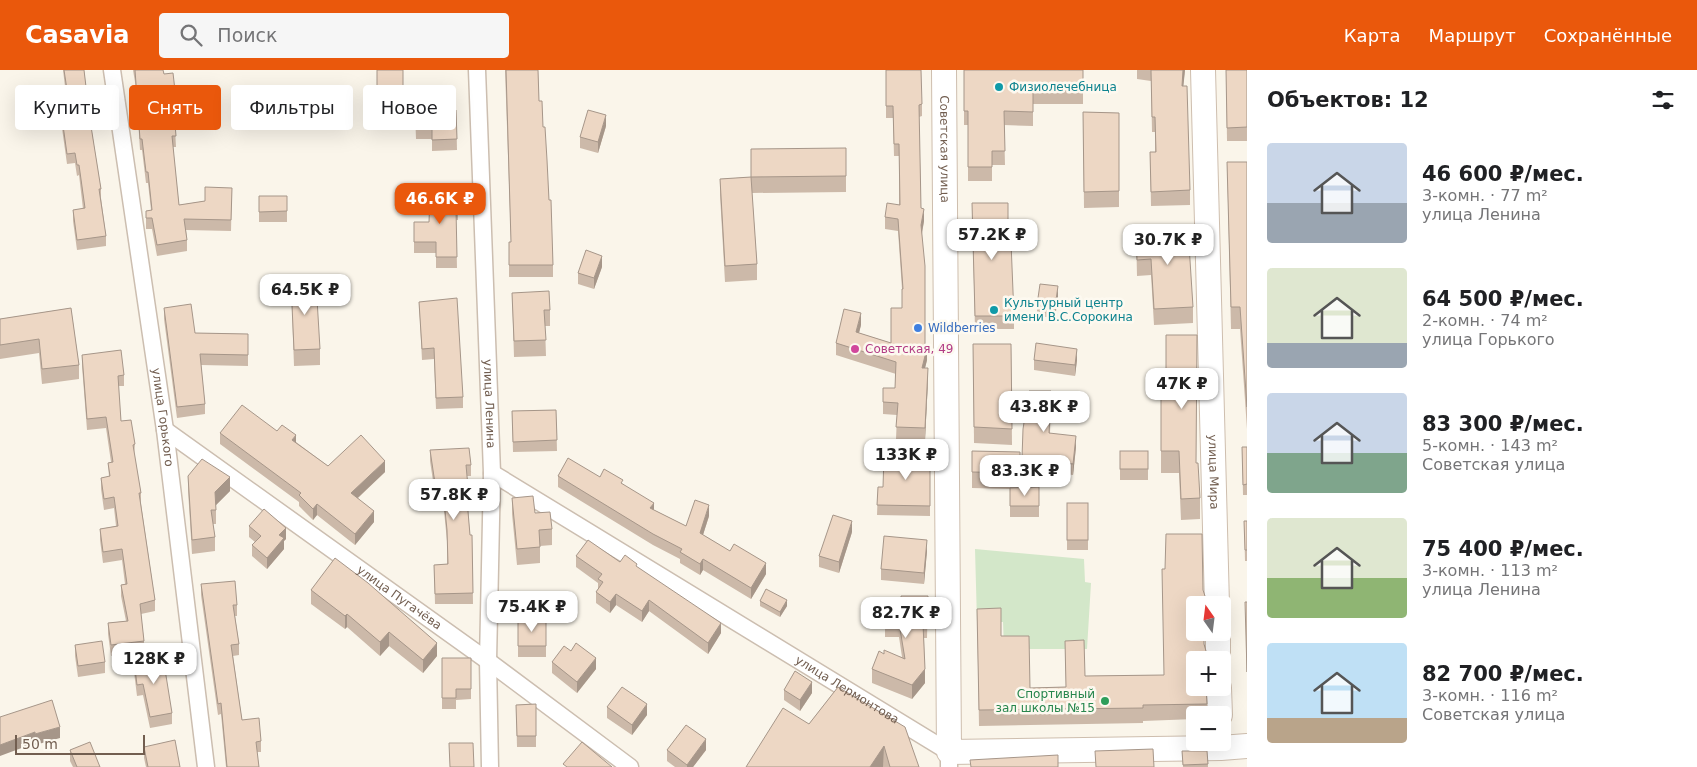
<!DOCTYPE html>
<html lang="ru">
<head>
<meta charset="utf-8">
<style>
  body { margin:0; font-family:"DejaVu Sans",sans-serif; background:#f6f6f6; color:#202124; height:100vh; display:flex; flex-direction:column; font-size:19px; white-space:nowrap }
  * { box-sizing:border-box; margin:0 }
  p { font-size:16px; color:#757577 }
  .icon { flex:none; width:28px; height:28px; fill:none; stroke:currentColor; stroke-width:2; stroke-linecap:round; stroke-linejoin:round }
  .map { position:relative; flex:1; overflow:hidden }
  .panel { display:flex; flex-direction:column; background:#fff; width:450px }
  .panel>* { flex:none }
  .top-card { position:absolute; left:15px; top:15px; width:475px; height:45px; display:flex; gap:10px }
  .needle { width:32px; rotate:346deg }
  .fabs { position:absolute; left:1186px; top:526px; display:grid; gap:10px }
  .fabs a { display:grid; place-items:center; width:45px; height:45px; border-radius:5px; background:#fff; box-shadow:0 5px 20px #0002; font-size:25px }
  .scale { position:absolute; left:15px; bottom:12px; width:130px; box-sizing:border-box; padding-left:5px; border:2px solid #725e50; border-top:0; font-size:14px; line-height:18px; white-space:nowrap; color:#725e50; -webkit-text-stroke:4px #fdf9f0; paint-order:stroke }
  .price { position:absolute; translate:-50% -42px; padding:0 11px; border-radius:10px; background:#fff; color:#222; font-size:16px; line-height:32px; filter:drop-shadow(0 1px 2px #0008) }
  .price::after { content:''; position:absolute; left:50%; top:30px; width:15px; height:11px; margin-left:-8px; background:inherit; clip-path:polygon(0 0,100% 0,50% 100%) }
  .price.selected { background:#ea580c; color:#fff }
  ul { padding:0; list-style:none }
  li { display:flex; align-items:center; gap:15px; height:125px; padding:0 20px }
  li span { display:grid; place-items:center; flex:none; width:140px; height:100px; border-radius:5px; color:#555 }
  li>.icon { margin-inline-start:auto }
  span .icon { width:60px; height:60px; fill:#fffc; stroke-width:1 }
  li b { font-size:21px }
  h2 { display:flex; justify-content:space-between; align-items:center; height:60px; padding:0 20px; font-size:21px }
  .tag { padding:0 18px; border-radius:5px; background:#fff; box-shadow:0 5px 20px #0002; font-size:18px; line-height:45px }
  .tag.selected { background:#ea580c; color:#fff }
  header { display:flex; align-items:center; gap:30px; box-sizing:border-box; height:70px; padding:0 25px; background:#ea580c; color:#fff }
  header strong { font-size:24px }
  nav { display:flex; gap:28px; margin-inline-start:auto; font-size:18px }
  .search { width:350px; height:45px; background:#f6f6f6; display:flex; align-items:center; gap:12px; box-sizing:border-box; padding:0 18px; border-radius:5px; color:#757577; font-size:19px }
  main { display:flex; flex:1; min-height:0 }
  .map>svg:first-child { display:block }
  .pitch { fill:#d3e7c9 }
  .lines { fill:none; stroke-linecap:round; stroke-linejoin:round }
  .street-casing { stroke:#ccbeb0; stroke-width:19 }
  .secondary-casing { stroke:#cebeae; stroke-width:26 }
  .street { stroke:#fff; stroke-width:16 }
  .secondary { stroke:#fff; stroke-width:24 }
  .wall { fill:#ccb9a9 }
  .shaded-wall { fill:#a69689 }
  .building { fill:#edd7c4; stroke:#a69689 }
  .culture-dot { fill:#0f9aa8; stroke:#fdf9f0; stroke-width:2 }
  .shop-dot { fill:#3f7fe0; stroke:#fdf9f0; stroke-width:2 }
  .hotel-dot { fill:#d1479c; stroke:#fdf9f0; stroke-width:2 }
  .leisure-dot { fill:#2e9e5b; stroke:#fdf9f0; stroke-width:2 }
  .labels { text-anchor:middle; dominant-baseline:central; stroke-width:5; stroke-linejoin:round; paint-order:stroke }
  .culture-label { font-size:12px; fill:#0d838f; stroke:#fdf9f0; text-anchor:start }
  .street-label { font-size:12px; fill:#725e50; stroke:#fdf9f0 }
  .shop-label { font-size:12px; fill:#366cbe; stroke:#fdf9f0; text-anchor:start }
  .hotel-label { font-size:12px; fill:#b23c85; stroke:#fdf9f0; text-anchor:start }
  .leisure-label { font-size:12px; fill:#27864d; stroke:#fdf9f0; text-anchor:end }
</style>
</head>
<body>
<header>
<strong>Casavia</strong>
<div class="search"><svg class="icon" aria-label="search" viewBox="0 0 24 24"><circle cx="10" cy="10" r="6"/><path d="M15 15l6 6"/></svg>Поиск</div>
<nav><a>Карта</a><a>Маршрут</a><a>Сохранённые</a></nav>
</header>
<main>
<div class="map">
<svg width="1247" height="697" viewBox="0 0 1247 697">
  <rect width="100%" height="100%" fill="#faf5ea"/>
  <polygon class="pitch" points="975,479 1084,489 1085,512 1091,513 1087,579 1004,579 1003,552 977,552"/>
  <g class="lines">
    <defs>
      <g id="street">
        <path id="s1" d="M112 0 165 360 206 697"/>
        <path id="s2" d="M477 0 492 403 488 591 490 697"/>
        <path id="s3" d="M165 360 488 591 630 697"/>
        <path id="s4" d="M492 403 949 682V697"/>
      </g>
      <g id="secondary">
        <path id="s5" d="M944 0 949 682 1221 678 1247 676"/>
        <path id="s6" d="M1203 0 1217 535"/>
        <polyline points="1218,562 1218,590"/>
        <polyline points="1219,618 1220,645"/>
      </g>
    </defs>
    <use href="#street" class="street-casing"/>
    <use href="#secondary" class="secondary-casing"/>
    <use href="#street" class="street"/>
    <use href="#secondary" class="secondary"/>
  </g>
  <g class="wall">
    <polygon points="63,0 84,0 90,50 101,119 101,128 106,166 106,176 77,180 73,151 73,140 83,139 79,105 77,106 75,93 67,94 60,44 60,34 67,33"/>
    <polygon points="133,0 163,0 164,4 176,29 176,40 174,40 176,77 173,77 179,135 205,131 232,118 231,161 186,160 187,170 187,181 157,186 152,159 146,159 146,141 151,140 148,113 146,113 142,80 140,80 136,18"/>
    <polygon points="377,0 403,0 403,28 377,29"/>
    <polygon points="505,0 538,0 539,31 543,57 549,130 553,195 553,207 509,207 509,172 511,172"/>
    <polygon points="886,0 922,34 922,46 919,47 921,138 924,151 922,164 925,278 927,290 925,298 928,310 925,370 896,369 897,345 883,344 883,332 895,318 896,304 836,285 836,273 861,255 859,263 891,273 902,238 902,219 898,161 885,159 885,147 899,135 899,86 894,86 893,48 886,48"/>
    <polygon points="964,0 1083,0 1083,34 1033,34 1033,56 1004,55 1005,95 992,95 992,111 968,111 968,55 964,55"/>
    <polygon points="1137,0 1185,0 1183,16 1190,120 1190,135 1151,136 1150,82 1155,82 1155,62 1152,62 1151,11 1137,9"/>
    <polygon points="1226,0 1247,0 1247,71 1227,71"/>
    <polygon points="456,40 457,80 432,81 432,69 416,69 415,41"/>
    <polygon points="1083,42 1119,43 1119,137 1084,138"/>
    <polygon points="606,56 598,83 580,78 580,67"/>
    <polygon points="846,78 846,122 752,123 757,194 757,210 725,212 720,125 720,109 751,107"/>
    <polygon points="1227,92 1247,92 1247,359 1240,259 1231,259"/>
    <polygon points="458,124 458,150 456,150 457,198 436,198 436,183 414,183 414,152 429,152"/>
    <rect x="259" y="126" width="28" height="26"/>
    <polygon points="972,133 1008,172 1014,246 1014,259 975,259"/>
    <polygon points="1136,162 1193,237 1193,253 1154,255 1151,205 1137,206"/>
    <polygon points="602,197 594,219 578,214 578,203"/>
    <polygon points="291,213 320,279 320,295 294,296"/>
    <polygon points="512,223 550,240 550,256 545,256 546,286 514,287"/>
    <polygon points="1058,227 1055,248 1037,246 1037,235"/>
    <polygon points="419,232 463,327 463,338 436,339 434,289 422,290"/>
    <polygon points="71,238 79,295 79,309 42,314 39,283 0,289 0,249"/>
    <polygon points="164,238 195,263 248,264 248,296 201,295 205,334 205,344 177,348 164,249"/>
    <polygon points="973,274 1011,274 1012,375 974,373"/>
    <polygon points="82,285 124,305 124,316 118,316 121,351 135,374 134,385 141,423 141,434 155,530 155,541 141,544 144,571 144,582 111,586 108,564 108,553 126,551 121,526 121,515 125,514 122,490 103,493 100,470 100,459 116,456 114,438 104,440 101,419 101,408 109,407 108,393 111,392 106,358 87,360 82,296"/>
    <polygon points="1034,290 1077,290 1075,306 1034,300"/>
    <polygon points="1161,318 1196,393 1200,428 1200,449 1181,450 1179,403 1161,403"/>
    <polygon points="1051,332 1050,363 1076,377 1073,405 1022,399 1022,388"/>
    <polygon points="556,340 557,381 513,382 512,341"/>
    <polygon points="277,361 296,372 328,396 385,402 358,428 374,452 355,475 317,445 313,450 299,436 299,432 220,374 220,363"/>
    <polygon points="1242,377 1247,377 1247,425 1243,425"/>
    <polygon points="430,380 471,395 471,406 467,406 468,428 467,428 470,465 472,465 473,534 435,534 434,495 447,494 447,471 443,431 436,431 430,391"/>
    <polygon points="972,381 1020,382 1020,418 1039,417 1039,447 1010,447 1010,419 972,418"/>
    <rect x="1120" y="381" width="28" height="29"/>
    <polygon points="930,386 930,446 877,445 878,417 883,417"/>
    <polygon points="188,406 230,421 216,435 216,454 213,454 215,467 215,481 192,484 188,420"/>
    <polygon points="558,406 600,407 623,414 654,440 686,456 709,446 703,465 766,504 751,529 703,500 700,505 680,493 680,489 653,475 558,417"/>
    <polygon points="512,428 535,443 552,459 552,475 540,476 540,493 517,495 512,444"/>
    <rect x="1067" y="433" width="21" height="47"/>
    <polygon points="1244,451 1247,451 1247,491 1245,491"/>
    <polygon points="249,456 286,469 284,471 284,479 267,499 252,486 252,475 255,472 249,467"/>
    <polygon points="852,462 839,503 819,497 819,486"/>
    <polygon points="927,481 924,514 881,510 881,499"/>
    <polygon points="576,486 620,492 637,497 721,563 708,584 649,541 642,552 616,535 610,543 596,533 596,522 598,519 598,513 576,497"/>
    <polygon points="201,514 237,535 237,546 235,546 239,574 239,585 233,586 242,650 261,671 261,682 257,682 259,697 226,697 221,644 218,645 201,525"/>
    <polygon points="311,520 437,586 423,603 389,576 380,586 347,557 345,559 311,534"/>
    <polygon points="928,526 927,568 924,568 925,613 912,629 872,613 872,599 884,584 902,587 899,567 885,567 885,553 901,532"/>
    <polygon points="760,531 787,536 780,547 760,536"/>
    <polygon points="977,539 1001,566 1030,618 1066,617 1065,571 1085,606 1164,605 1195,590 1207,634 1207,645 1195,645 1195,649 1143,651 1143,653 979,656"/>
    <polygon points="518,550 546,551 546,587 518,587"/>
    <polygon points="75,575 105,592 105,603 78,607 75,586"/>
    <polygon points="571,581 596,599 577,623 552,603 552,592"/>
    <polygon points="442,588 471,588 471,629 456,630 456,639 442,639"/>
    <polygon points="134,591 172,643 172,654 150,658 143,625 137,626 134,602"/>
    <polygon points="838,617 919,697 746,697 809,654"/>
    <polygon points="784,620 812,623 800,641 784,630"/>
    <polygon points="536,634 536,677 517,677 516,635"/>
    <polygon points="607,637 647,645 632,665 607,648"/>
    <polygon points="144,677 180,697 146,697 144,688"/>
    <polygon points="70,680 100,697 73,697 70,691"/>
    <polygon points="667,680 706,680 693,697 675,697 667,691"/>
    <polygon points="1182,681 1207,681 1208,697 1183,697"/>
  </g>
  <g class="shaded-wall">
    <polygon points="1183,0 1185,0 1182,30 1182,16"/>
    <polygon points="606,45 606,56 598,83 598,72"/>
    <polygon points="924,139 924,151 921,167 921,155"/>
    <polygon points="602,186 602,197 594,219 594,208"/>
    <polygon points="1058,216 1058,227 1055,248 1055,237"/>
    <polygon points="861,243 861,255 856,274 856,262"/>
    <polygon points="927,278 927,290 922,310 922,298"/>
    <polygon points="1077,279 1077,290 1075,306 1075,295"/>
    <polygon points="928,298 928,310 925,370 925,358"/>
    <polygon points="296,365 296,376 292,370"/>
    <polygon points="1076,366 1076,377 1073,405 1073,394"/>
    <polygon points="385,391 385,402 351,434 351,423"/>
    <polygon points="230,407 230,421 215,436 215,422"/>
    <polygon points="654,433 654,443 650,438"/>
    <polygon points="317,434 317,445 313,450 313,439"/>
    <polygon points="709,435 709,446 700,474 700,463"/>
    <polygon points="374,441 374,452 355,475 355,464"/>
    <polygon points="852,451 852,462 839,503 839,492"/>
    <polygon points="286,458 286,469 284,471 284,479 267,499 267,488 279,465"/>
    <polygon points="927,470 927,481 924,514 924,503"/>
    <polygon points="703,489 703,500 700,505 700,494"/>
    <polygon points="766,493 766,504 751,529 751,518"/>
    <polygon points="616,524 616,535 610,543 610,532"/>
    <polygon points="649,530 649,541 642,552 642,541"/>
    <polygon points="787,530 787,536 780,547 780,542"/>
    <polygon points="347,544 347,557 345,559 345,546"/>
    <polygon points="721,553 721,563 708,584 708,573"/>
    <polygon points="389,562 389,576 380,586 380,572"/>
    <polygon points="437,573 437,586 423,603 423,590"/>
    <polygon points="596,588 596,599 577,623 577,612"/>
    <polygon points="925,599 925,613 912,629 912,615"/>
    <polygon points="812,612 812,623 800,641 800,630"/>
    <polygon points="647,634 647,645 632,665 632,655"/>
    <polygon points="60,657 60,668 35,675 35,664"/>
    <polygon points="35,662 35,673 0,686 0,675"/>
    <polygon points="706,669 706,680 693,697 687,697 687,695"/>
    <polygon points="884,676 883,697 870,697"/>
  </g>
  <g class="building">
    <polygon points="64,0 84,0 90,50 101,119 99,119 106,166 77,170 73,140 85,138 79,95 77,95 75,83 67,84 60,34 69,33"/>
    <polygon points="135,0 163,0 164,4 173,3 176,29 173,29 176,66 172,66 179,135 205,131 205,117 232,118 231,150 184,149 187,170 157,175 152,148 146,148 146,141 152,140 148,102 146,102 142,69 140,69"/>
    <polygon points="377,0 403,0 403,17 377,18"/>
    <polygon points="506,0 538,0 539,31 542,31 543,57 545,57 547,90 549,130 551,130 553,195 509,195 509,172 511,172"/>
    <polygon points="886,0 921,0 922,34 919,35 921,138 924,139 921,155 925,196 925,278 927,278 922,298 928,298 925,358 896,357 898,333 883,332 883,318 895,318 896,292 836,273 844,239 861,243 856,262 891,273 891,238 902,238 902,219 903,219 898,149 885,147 887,133 900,135 899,74 894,74 893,36 886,36"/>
    <polygon points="964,0 1083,0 1083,20 1033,20 1033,42 1004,41 1005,81 992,81 992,97 968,97 968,41 964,41"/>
    <polygon points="1151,0 1183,0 1182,16 1187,16 1190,120 1151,122 1150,82 1156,82 1155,47 1152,47"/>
    <polygon points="1226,0 1247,0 1247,57 1227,58"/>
    <polygon points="456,40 457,69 432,70 432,58 416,58 415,41"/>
    <polygon points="588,40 606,45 598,72 580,67"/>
    <polygon points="1083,42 1119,43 1119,121 1084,122"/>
    <polygon points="846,78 846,106 751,107 751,79"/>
    <polygon points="1227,92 1247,92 1247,337 1240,237 1231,237"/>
    <polygon points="751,107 757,194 725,196 720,109"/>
    <polygon points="430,123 458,124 458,139 456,139 457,187 436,187 436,172 414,172 414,152 429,152"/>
    <polygon points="259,126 287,126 287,141 259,142"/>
    <polygon points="972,133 1008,133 1008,172 1011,172 1014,246 975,246"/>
    <polygon points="1188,159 1193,237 1154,239 1151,189 1137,190 1136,162"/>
    <polygon points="586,180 602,186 594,208 578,203"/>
    <polygon points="316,212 320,279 294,280 291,213"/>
    <polygon points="1040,214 1058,216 1055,237 1037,235"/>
    <polygon points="549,221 550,240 544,240 546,270 514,271 512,223"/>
    <polygon points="457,228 463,327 436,328 434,278 422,279 419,232"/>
    <polygon points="191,234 195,263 248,264 248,285 200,284 205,334 177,337 164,238"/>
    <polygon points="71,238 79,295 42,299 39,269 0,275 0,249"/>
    <polygon points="1166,265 1197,265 1196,393 1198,393 1200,428 1181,429 1179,381 1161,381 1161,318 1166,318"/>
    <polygon points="1036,273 1077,279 1075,295 1034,290"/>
    <polygon points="973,274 1011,274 1012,359 974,357"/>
    <polygon points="121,280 124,305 118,306 121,351 131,350 135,374 133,375 141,423 139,423 155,530 140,534 144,571 111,575 108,553 128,551 121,515 127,514 122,479 103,482 100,459 118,456 114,427 104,429 101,408 110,406 108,393 113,392 106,347 87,349 82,285"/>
    <polygon points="1029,321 1051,321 1049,363 1076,366 1073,394 1022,388 1023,359"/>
    <polygon points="242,335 277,361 282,355 296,365 292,370 328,396 361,365 385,391 351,423 374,441 355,464 317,434 313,439 299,425 301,423 220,363"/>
    <polygon points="556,340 557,370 513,372 512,341"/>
    <polygon points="1242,377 1247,377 1247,414 1243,415"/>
    <polygon points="469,378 471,395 466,395 468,417 466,418 470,465 472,465 473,523 435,524 434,495 448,494 447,460 443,420 436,420 430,380"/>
    <polygon points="972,381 1020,382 1020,403 972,402"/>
    <rect x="1120" y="381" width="28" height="18"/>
    <polygon points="884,385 930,386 930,436 877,435 878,417 883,417"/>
    <polygon points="568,388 600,407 604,399 623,410 621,413 654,433 650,438 686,456 695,430 709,435 700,463 730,481 734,474 766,493 751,518 703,489 700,494 680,482 682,479 653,464 558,406"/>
    <polygon points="202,389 230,407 215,422 216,440 211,440 215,467 192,470 188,406"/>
    <polygon points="1039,417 1039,436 1010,436 1010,418"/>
    <polygon points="533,426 535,443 550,442 552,459 539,460 540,477 517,479 512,428"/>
    <rect x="1067" y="433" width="21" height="37"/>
    <polygon points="264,439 286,458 279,465 284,468 267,488 252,475 261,466 249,456"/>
    <polygon points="833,445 852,451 839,492 819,486"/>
    <polygon points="1244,451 1247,451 1247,480 1245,480"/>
    <polygon points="1166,464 1202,464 1203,520 1205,526 1208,530 1208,535 1195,535 1195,562 1204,562 1204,574 1206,581 1210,585 1210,590 1195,590 1195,618 1206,618 1207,634 1143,635 1143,638 979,640 977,539 1001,538 1001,566 1029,566 1030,618 1066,617 1065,571 1084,570 1085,606 1164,605 1162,499 1165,499"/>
    <polygon points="884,466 927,470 924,503 881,499"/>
    <polygon points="588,470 620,492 625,485 637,494 636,496 721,553 708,573 649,530 642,541 616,524 610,532 596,522 603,512 598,509 602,504 576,486"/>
    <polygon points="335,488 368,513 437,573 423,590 389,562 380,572 347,544 345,546 311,520"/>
    <polygon points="235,511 237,535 233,535 239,574 231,575 242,650 259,648 261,671 256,672 259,697 227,697 221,633 218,634 201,514"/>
    <polygon points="766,519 787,530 780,542 760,531"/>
    <polygon points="901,526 928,526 927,554 923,554 925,599 912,615 872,599 879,581 884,584 884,580 905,589 899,553 885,553 886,532 901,532"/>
    <polygon points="1245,532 1247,532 1247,602"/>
    <polygon points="518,550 546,551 546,576 518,576"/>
    <polygon points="102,571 105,592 78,596 75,575"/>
    <polygon points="576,573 596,588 577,612 552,592 564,576 571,581"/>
    <polygon points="163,587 172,643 150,647 143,614 137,615 134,591"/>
    <polygon points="442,588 471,588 471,619 456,619 456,628 442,628"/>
    <polygon points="795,601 812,612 800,630 784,620"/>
    <polygon points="622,617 647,634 632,655 607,637"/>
    <polygon points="838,617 905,657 919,697 890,697 884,676 870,697 746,697 783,638 809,654"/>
    <polygon points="52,630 60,657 35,664 35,662 0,675 0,647"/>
    <polygon points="536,634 536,666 517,666 516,635"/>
    <polygon points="686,655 706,669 687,695 667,680"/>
    <polygon points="175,670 180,697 148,697 144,677"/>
    <polygon points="90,672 100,697 77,697 70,680"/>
    <polygon points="582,672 612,697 567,697 563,694"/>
    <polygon points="449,673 473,673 474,697 450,697"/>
    <polygon points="1153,679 1154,697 1096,697 1095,681"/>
    <polygon points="1182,681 1207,681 1208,694 1183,695"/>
    <polygon points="1058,685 1058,697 971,697 970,690"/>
  </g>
  <g class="culture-dot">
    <circle cx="999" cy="17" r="5"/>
    <circle cx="994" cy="240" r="5"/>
  </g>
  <circle class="shop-dot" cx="918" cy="258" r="5"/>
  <circle class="hotel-dot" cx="855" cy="279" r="5"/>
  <circle class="leisure-dot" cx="1105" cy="631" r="5"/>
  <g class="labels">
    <g class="culture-label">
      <text x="1009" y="17">Физиолечебница</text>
      <text x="1004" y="233">Культурный центр<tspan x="1004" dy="14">имени В.С.Сорокина</tspan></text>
    </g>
    <g class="street-label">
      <text stroke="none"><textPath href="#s5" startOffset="79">Советская улица</textPath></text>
      <text stroke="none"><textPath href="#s2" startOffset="334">улица Ленина</textPath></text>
      <text stroke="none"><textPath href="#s1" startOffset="351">улица Горького</textPath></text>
      <text stroke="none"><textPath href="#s6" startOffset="402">улица Мира</textPath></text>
      <text stroke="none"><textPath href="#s3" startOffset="288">улица Пугачёва</textPath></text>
      <text stroke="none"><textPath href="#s4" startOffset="416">улица Лермонтова</textPath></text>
    </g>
    <g class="shop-label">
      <text x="928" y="258">Wildberries</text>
    </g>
    <g class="hotel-label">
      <text x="865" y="279">Советская, 49</text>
    </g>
    <g class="leisure-label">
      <text x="1095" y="624">Спортивный<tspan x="1095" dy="14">зал школы №15</tspan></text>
    </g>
  </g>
</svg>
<div class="fabs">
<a><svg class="needle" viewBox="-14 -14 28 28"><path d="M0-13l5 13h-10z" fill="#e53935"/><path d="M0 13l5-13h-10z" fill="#757577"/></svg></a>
<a>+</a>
<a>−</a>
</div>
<div class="scale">50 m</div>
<b class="price selected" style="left:440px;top:155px">46.6K ₽</b>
<b class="price" style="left:992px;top:191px">57.2K ₽</b>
<b class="price" style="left:1168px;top:196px">30.7K ₽</b>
<b class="price" style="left:305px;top:246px">64.5K ₽</b>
<b class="price" style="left:1182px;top:340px">47K ₽</b>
<b class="price" style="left:1044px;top:363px">43.8K ₽</b>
<b class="price" style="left:906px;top:411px">133K ₽</b>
<b class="price" style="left:1025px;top:427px">83.3K ₽</b>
<b class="price" style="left:454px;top:451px">57.8K ₽</b>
<b class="price" style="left:532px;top:563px">75.4K ₽</b>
<b class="price" style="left:906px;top:569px">82.7K ₽</b>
<b class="price" style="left:154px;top:615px">128K ₽</b>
<div class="top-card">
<a class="tag">Купить</a>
<a class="tag selected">Снять</a>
<a class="tag">Фильтры</a>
<a class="tag">Новое</a>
</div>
</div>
<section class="panel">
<h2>Объектов: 12<svg class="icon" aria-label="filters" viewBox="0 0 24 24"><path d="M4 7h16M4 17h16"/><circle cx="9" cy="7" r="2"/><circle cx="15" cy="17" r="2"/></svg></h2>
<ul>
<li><span style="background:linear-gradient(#c9d6e8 60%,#9aa5b1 0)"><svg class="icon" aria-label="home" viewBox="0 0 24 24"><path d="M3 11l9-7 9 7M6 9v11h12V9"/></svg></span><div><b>46 600 ₽/мес.</b><p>3-комн. · 77 m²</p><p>улица Ленина</p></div></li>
<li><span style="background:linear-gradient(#dfe7d0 75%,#9aa5b1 0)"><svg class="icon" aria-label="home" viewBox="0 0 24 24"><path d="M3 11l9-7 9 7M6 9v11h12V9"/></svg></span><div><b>64 500 ₽/мес.</b><p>2-комн. · 74 m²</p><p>улица Горького</p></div></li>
<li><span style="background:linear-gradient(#c9d6e8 60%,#7fa58c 0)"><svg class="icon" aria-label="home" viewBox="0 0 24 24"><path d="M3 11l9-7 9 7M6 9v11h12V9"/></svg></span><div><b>83 300 ₽/мес.</b><p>5-комн. · 143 m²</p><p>Советская улица</p></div></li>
<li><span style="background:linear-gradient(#dfe7d0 60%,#8fb573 0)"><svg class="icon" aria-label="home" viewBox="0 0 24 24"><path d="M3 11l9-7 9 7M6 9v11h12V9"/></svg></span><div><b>75 400 ₽/мес.</b><p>3-комн. · 113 m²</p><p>улица Ленина</p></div></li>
<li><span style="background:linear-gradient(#bfe0f5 75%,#b9a48a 0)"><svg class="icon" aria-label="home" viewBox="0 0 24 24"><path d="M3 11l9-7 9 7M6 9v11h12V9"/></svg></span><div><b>82 700 ₽/мес.</b><p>3-комн. · 116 m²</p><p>Советская улица</p></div></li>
</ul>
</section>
</main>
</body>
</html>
